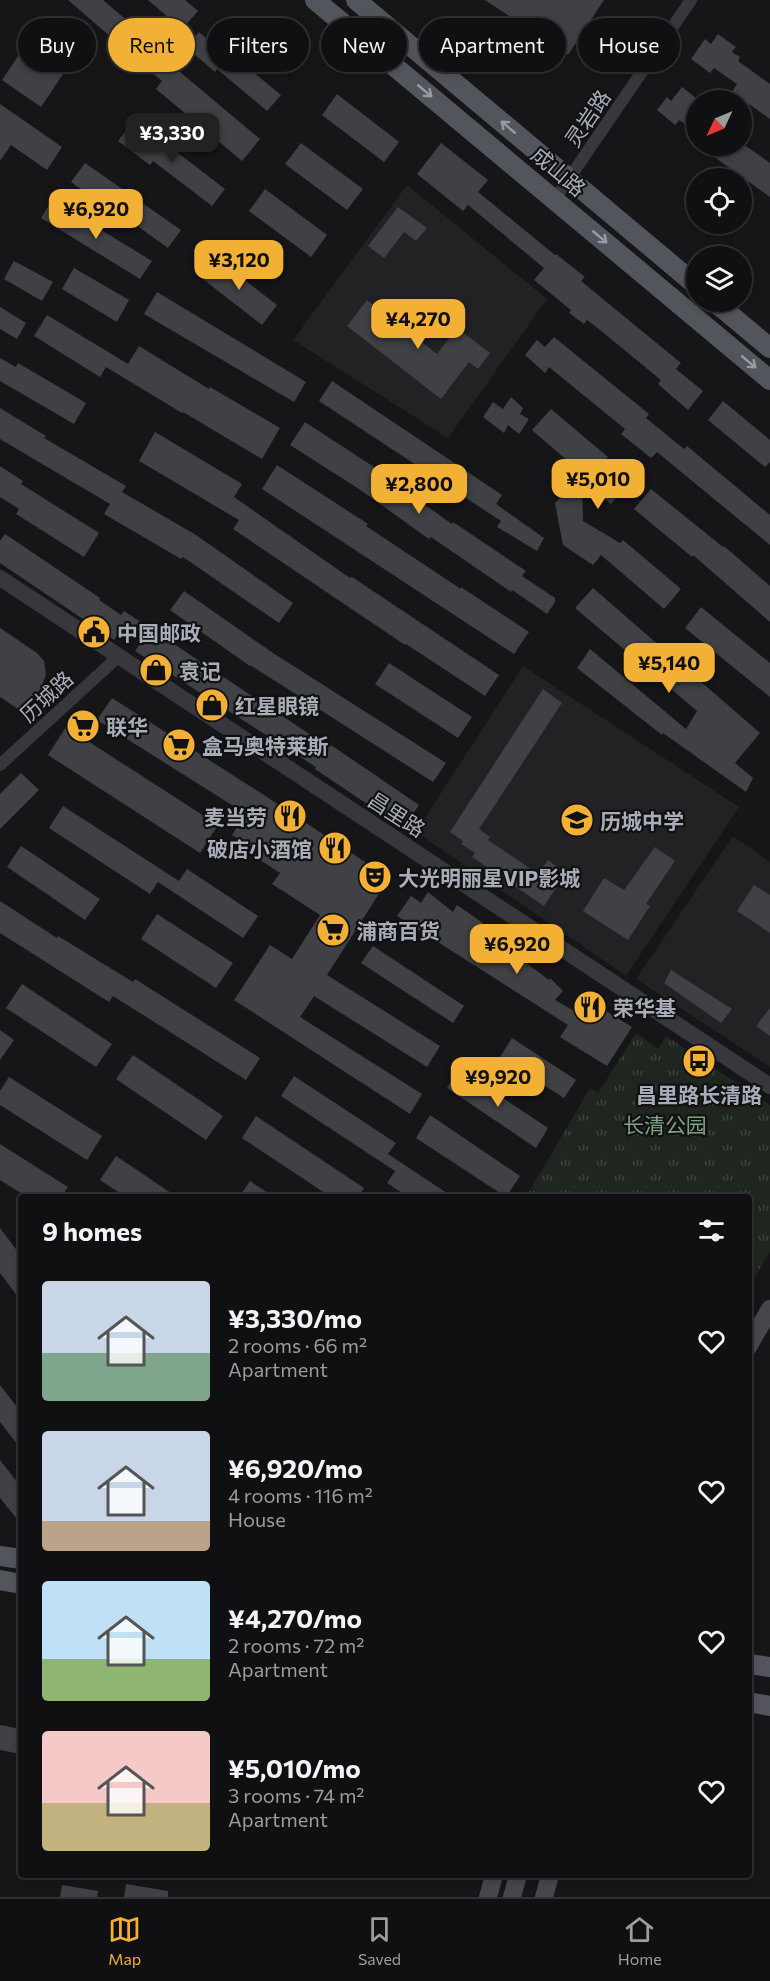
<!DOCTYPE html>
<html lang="en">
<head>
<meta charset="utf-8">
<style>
  body { margin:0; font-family:Commissioner,"Noto Sans SC",sans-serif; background:#1e1e20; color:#f1f3f6; height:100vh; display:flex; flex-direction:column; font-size:22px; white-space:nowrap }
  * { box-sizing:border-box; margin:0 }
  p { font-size:20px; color:#9c9d9f }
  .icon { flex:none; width:33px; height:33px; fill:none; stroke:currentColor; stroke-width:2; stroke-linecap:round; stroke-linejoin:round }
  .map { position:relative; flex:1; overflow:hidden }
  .panel { position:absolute; left:18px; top:1194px; width:734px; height:684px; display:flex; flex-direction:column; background:#101012; border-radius:6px; box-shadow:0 3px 9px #0003,0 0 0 2px #303032 }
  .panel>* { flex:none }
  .top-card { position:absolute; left:18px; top:18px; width:735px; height:54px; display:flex; gap:12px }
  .needle { width:39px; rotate:226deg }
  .fabs { position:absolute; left:686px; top:90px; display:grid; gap:12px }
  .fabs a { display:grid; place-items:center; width:66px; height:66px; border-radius:50%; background:#101012; box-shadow:0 3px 9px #0003,0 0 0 2px #303032; font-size:30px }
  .price { position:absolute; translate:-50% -51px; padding:0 14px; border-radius:12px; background:#f2b134; color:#111; font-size:20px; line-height:39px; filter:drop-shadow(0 2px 3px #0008) }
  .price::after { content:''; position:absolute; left:50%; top:36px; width:18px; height:14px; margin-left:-9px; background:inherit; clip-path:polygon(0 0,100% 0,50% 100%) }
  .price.on { background:#222; color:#fff }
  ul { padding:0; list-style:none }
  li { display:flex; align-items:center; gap:18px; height:150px; padding:0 24px }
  li span { display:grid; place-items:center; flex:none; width:168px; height:120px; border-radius:6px; color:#555 }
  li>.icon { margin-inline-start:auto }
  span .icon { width:72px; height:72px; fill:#fffc; stroke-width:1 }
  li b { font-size:26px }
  h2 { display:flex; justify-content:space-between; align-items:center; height:72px; padding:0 24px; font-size:26px }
  .pill { padding:0 21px; border-radius:27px; background:#101012; box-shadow:0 3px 9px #0003,0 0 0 2px #303032; font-size:21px; line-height:54px }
  .pill.on { background:#f2b134; color:#111 }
  .menu { display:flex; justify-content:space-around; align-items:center; height:84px; border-top:2px solid #303032; background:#101012; font-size:16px; color:#9c9d9f }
  .menu a { display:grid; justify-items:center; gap:3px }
  .menu .on { color:#f2b134 }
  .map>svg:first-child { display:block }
  .built { fill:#222225 }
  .grass { fill:url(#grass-tufts) }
  .building { fill:#404145 }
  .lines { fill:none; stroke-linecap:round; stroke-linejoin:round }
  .minor { stroke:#37383d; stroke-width:12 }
  .tertiary { stroke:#37383d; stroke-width:16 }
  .secondary { stroke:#45474d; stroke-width:18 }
  .primary { stroke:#53555c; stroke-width:20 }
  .oneway { stroke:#979ba6 }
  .labels { text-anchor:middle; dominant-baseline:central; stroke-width:4.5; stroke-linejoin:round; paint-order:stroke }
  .street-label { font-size:21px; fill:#a8adb8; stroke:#111113 }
  .poi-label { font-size:21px; font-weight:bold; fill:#a8adb8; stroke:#111113; text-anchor:start }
  .park-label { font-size:21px; fill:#7fa381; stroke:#111113 }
</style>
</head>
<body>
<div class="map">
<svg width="770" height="1897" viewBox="0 0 770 1897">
  <defs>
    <pattern id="grass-tufts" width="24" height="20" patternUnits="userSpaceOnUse" patternTransform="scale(1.5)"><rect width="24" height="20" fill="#1e261f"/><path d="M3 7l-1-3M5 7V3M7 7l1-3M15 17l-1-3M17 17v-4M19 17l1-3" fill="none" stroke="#3c433d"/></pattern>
  </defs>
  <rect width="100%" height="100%" fill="#161618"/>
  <g class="built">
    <polygon points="407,185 547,299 448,438 293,340"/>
    <polygon points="523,666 739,807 626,976 416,832"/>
    <polygon points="733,836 770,862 770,1067 636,979"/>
  </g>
  <polygon class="grass" points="636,1033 658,1049 666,1036 770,1105 770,1251 749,1287 748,1197 526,1197 590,1088 598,1093"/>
  <g class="building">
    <polygon points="68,0 103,0 164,52 161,56 260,139 242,161 156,89 162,81"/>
    <polygon points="148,0 185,0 198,11 182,29"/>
    <polygon points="485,0 604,0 568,55"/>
    <polygon points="42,21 81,47 41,107 2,80"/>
    <polygon points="199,32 222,52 225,49 281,95 267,111 217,69 215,72 186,47"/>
    <polygon points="718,34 736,47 732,52 740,57 738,61 770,84 770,119 732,92 737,84 714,68 710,73 691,59 705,39 711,44"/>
    <polygon points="682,87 696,98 696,123 692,129 679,120 675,125 657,110 667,97 671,101"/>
    <polygon points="337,94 399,142 384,162 322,115"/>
    <polygon points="0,104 62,147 47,170 11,145 0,161"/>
    <polygon points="131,124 158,144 161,140 225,189 212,206 153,161 150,165 118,141"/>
    <polygon points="301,143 363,189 347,210 285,164"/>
    <polygon points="441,143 488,180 478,192 555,255 556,254 585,277 581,281 681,363 676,369 703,391 688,410 658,384 661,380 600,330 587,320 584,324 569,313 571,310 534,280 544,268 468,205 463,211 417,174"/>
    <polygon points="699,146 746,146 770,163 770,197"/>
    <polygon points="85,163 181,230 168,248 115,210 113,213 71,182"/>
    <polygon points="265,189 327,235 311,257 249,211"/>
    <polygon points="52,200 152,261 140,279 41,218"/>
    <polygon points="398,207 427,228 416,241 404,232 384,258 368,246"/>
    <polygon points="215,257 277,305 262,325 204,280 207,277 202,273"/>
    <polygon points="14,261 53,282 42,301 4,279"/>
    <polygon points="74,268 129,300 117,322 62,289"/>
    <polygon points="157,292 306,382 294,402 144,314"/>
    <polygon points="367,300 437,354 457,328 490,353 478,369 469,362 441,399 347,326"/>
    <polygon points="0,307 26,323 17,339 0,329"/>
    <polygon points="47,315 128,364 139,346 209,389 210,387 280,428 262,459 183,412 182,413 106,367 100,377 34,336"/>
    <polygon points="554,337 649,414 646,418 684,449 687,446 770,515 770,545 657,452 651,458 621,434 625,429 549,367 545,373 525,355 537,340 545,347"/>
    <polygon points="0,358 16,367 18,363 86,403 74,424 0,381"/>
    <polygon points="332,381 502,495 496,504 544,538 537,551 497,527 501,521 319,401"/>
    <polygon points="511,397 523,408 520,414 529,419 519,434 508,425 504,433 483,417 493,402 503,409"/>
    <polygon points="723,401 770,440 770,462 765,467 708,420"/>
    <polygon points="0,408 46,436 44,438 126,486 122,492 196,535 293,603 279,623 183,557 181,559 104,514 110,504 0,439"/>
    <polygon points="551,409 608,457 604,461 630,481 611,504 582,480 583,521 620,543 623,540 681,589 664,609 601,555 593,565 563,545 555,503 566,492 568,494 584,475 532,430"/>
    <polygon points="305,422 374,467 373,468 452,524 453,522 526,571 522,576 555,598 555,602 547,614 512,590 511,592 431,537 429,539 359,489 290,445"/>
    <polygon points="155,432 242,484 234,497 350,578 352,577 499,675 485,696 406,644 405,645 233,529 239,520 139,461"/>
    <polygon points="277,465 368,524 366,526 461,589 461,587 529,632 514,654 262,489"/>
    <polygon points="0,466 23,481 21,484 99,533 84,557 16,514 19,509 0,497"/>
    <polygon points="651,489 723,547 724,546 770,586 770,622 693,555 692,557 634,509"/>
    <polygon points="5,534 100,598 99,600 121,615 124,611 329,747 331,745 419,805 403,828 315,769 316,767 135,651 142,641 122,628 114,640 0,563 0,541"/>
    <polygon points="593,588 760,733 735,763 753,778 746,792 663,733 662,735 577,668 590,649 686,729 697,711 575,608"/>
    <polygon points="184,591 273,653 446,763 433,782 250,665 250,666 170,610"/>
    <polygon points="701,607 770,663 770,697 685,628"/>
    <polygon points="0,628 37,653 44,661 46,674 42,686 24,713 0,697"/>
    <polygon points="389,663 472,717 458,738 375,684"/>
    <polygon points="543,689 562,703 479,829 490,837 488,840 538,874 548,860 566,873 544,906 472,857 475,853 461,844 463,841 450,832"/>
    <polygon points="112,698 264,795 389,878 327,975 440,1046 427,1067 314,996 300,1017 422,1094 410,1114 234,1000 270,945 292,959 320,915 272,884 280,873 254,856 257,851 232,835 246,814 97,720"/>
    <polygon points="66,727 218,825 200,853 48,755"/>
    <polygon points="21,773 39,790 0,829 0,794"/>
    <polygon points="63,806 179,881 187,869 258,916 243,938 158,882 150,894 49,828"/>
    <polygon points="21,846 100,899 85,920 7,867"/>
    <polygon points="655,847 675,861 646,904 650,906 628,940 583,911 604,878 624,890"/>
    <polygon points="754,885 770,895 770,933 737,911"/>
    <polygon points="428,892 453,912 457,905 483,923 479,928 549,980 550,978 563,991 555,1000 576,1012 585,998 632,1027 607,1066 560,1037 568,1025 397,916 411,896 421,903"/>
    <polygon points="0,901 57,938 58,936 133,982 135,979 260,1058 246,1080 113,996 109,1002 0,933"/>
    <polygon points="157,914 233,963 216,988 141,939"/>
    <polygon points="373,946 464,1006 453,1023 361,963"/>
    <polygon points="671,970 732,1009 721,1023 664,983"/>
    <polygon points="22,984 112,1044 96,1067 6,1008"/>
    <polygon points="770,1008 770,1036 756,1026"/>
    <polygon points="0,1030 14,1040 0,1060"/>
    <polygon points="512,1038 576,1080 564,1098 500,1057"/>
    <polygon points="133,1055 223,1116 206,1140 116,1079"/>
    <polygon points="459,1069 548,1128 536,1148 447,1088"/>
    <polygon points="294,1076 396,1143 388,1154 453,1197 408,1197 387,1183 395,1171 281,1096"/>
    <polygon points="9,1077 102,1136 87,1160 0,1105 0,1091"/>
    <polygon points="430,1115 520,1176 506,1197 416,1138"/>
    <polygon points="256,1116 364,1188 358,1197 331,1197 242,1138"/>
    <polygon points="0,1144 68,1187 61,1197 27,1197 0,1180"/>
    <polygon points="116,1156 177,1197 126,1197 100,1180"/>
    <polygon points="250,1181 274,1197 239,1197"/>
    <polygon points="0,1228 21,1256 21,1301 0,1273"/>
    <polygon points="0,1385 21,1412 21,1449 0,1422"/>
    <polygon points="0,1460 21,1487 21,1524 0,1498"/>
    <polygon points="0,1725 21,1729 21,1754 0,1750"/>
    <polygon points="126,1884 168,1891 168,1897 124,1897"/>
    <polygon points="62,1885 98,1891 97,1897 60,1897"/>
  </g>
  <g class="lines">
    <g class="minor">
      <polyline points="555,199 691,0"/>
      <polyline points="0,765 119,656"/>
    </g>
    <polyline class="tertiary" points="0,578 770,1086"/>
    <g class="secondary">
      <polyline points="748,1347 770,1309"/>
      <polyline points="488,1897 494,1875"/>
      <polyline points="512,1897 518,1875"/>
      <polyline points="544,1897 550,1875"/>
    </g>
    <g class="primary">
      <polyline points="315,0 770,380"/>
      <polyline points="356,0 696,285"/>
      <polyline points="715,302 770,348"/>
      <polyline points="0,1556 21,1559"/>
      <polyline points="0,1580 21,1584"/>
      <polyline points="748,1664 770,1667"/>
      <polyline points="748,1702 770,1706"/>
    </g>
  </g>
  <defs><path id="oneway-shaft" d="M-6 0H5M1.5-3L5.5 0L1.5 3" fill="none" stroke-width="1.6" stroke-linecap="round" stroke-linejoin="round" transform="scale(1.5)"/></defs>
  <g class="oneway">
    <use href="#oneway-shaft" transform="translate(425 91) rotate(40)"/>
    <use href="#oneway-shaft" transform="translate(508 127) rotate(-140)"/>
    <use href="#oneway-shaft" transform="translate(600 237) rotate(40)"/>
    <use href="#oneway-shaft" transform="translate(749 362) rotate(40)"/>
  </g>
  <defs>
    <symbol id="civic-disc" viewBox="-11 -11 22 22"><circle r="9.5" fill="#f2b134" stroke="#111113"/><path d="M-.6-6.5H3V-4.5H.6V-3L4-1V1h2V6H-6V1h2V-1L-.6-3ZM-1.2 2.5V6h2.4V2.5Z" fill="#111"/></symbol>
    <symbol id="shop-disc" viewBox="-11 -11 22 22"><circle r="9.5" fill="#f2b134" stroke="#111113"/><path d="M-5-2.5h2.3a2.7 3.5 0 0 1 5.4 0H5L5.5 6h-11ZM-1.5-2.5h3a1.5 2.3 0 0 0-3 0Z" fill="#111"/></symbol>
    <symbol id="supermarket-disc" viewBox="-11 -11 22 22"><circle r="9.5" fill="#f2b134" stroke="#111113"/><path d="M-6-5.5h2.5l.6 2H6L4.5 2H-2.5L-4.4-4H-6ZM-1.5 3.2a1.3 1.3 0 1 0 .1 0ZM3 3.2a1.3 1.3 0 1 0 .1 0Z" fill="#111"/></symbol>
    <symbol id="restaurant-disc" viewBox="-11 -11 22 22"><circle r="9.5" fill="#f2b134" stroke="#111113"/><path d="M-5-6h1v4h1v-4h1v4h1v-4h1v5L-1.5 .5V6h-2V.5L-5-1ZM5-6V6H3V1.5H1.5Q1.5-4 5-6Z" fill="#111"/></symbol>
    <symbol id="school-disc" viewBox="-11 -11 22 22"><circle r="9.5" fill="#f2b134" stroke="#111113"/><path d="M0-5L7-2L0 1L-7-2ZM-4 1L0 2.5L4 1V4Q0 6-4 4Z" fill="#111"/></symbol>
    <symbol id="theatre-disc" viewBox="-11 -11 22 22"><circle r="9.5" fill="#f2b134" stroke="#111113"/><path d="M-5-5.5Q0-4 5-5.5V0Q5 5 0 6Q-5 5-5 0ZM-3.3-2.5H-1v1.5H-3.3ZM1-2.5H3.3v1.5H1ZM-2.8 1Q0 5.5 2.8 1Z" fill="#111"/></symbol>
    <symbol id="bus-disc" viewBox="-11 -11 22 22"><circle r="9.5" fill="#f2b134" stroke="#111113"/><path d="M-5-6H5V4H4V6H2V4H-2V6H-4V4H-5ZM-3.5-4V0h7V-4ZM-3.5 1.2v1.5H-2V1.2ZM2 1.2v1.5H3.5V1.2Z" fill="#111"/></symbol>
  </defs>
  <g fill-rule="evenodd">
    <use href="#civic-disc" x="75" y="613" width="38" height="38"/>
    <use href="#shop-disc" x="137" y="651" width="38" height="38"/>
    <use href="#shop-disc" x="193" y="686" width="38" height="38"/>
    <use href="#supermarket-disc" x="64" y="707" width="38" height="38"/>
    <use href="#supermarket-disc" x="160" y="726" width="38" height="38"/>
    <use href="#restaurant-disc" x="271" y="797" width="38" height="38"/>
    <use href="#school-disc" x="558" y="801" width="38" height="38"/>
    <use href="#restaurant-disc" x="316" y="829" width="38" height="38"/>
    <use href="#theatre-disc" x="356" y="858" width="38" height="38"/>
    <use href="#supermarket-disc" x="314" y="911" width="38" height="38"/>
    <use href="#restaurant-disc" x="571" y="988" width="38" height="38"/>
    <use href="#bus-disc" x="680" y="1042" width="38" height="38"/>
  </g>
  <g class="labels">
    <g class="street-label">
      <text transform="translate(587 118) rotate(-56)">灵岩路</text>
      <text transform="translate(559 171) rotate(40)">成山路</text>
      <text transform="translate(46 696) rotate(-43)">历城路</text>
      <text transform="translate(397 814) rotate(33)">昌里路</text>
    </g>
    <g class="poi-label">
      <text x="117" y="632">中国邮政</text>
      <text x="179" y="670">袁记</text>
      <text x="235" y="705">红星眼镜</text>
      <text x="106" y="726">联华</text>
      <text x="202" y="745">盒马奥特莱斯</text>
      <text x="267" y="816" text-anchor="end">麦当劳</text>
      <text x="600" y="820">历城中学</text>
      <text x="312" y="848" text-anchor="end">破店小酒馆</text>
      <text x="398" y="877">大光明丽星VIP影城</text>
      <text x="356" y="930">浦商百货</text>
      <text x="613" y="1007">荣华基</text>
      <text x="699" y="1094" text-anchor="middle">昌里路长清路</text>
    </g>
    <g class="park-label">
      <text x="665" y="1124">长清公园</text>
    </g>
  </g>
</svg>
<div class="fabs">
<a><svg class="needle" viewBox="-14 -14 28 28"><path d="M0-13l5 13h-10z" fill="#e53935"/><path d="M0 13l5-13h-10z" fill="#9c9d9f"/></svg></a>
<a><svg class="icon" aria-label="locate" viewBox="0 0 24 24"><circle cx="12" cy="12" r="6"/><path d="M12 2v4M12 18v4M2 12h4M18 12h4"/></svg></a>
<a><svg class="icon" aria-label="layers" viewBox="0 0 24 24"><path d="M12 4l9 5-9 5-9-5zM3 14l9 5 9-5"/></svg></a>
</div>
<b class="price on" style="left:172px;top:164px">¥3,330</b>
<b class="price" style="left:96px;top:240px">¥6,920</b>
<b class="price" style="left:239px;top:291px">¥3,120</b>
<b class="price" style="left:418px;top:350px">¥4,270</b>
<b class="price" style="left:598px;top:510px">¥5,010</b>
<b class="price" style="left:419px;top:515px">¥2,800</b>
<b class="price" style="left:669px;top:694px">¥5,140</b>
<b class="price" style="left:517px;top:975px">¥6,920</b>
<b class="price" style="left:498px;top:1108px">¥9,920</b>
<div class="top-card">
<a class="pill">Buy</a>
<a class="pill on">Rent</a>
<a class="pill">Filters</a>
<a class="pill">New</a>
<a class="pill">Apartment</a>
<a class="pill">House</a>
</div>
<section class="panel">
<h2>9 homes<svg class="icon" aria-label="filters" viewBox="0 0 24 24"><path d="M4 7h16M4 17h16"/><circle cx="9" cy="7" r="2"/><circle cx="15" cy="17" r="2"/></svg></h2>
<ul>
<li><span style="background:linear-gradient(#c9d6e8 60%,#7fa58c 0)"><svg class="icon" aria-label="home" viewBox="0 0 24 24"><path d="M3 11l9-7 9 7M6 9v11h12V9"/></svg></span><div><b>¥3,330/mo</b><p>2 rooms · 66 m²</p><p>Apartment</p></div><svg class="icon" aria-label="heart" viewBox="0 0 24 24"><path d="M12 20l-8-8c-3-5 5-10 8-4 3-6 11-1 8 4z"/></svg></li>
<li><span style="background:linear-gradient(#c9d6e8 75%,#b9a48a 0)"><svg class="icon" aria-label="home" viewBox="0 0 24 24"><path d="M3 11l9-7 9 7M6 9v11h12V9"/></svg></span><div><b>¥6,920/mo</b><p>4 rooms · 116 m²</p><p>House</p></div><svg class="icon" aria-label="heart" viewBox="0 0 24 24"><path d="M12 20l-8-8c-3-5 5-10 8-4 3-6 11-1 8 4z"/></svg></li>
<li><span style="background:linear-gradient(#bfe0f5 65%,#8fb573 0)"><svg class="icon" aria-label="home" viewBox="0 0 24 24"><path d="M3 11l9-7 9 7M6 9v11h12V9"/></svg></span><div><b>¥4,270/mo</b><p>2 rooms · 72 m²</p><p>Apartment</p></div><svg class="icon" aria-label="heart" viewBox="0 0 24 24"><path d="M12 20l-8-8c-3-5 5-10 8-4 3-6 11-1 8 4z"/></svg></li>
<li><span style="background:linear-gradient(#f6c9c9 60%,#c2b280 0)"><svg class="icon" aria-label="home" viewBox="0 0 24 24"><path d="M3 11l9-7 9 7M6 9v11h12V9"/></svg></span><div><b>¥5,010/mo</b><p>3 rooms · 74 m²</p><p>Apartment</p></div><svg class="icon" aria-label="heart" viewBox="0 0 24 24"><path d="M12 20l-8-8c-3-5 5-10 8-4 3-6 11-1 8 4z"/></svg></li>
</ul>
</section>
</div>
<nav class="menu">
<a class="on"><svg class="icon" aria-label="map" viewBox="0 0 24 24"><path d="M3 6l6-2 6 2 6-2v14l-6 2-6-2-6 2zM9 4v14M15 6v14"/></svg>Map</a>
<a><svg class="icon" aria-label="saved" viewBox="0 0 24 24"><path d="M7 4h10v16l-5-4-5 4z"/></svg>Saved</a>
<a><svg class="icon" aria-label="home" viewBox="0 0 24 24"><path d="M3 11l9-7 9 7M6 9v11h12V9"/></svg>Home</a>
</nav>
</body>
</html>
